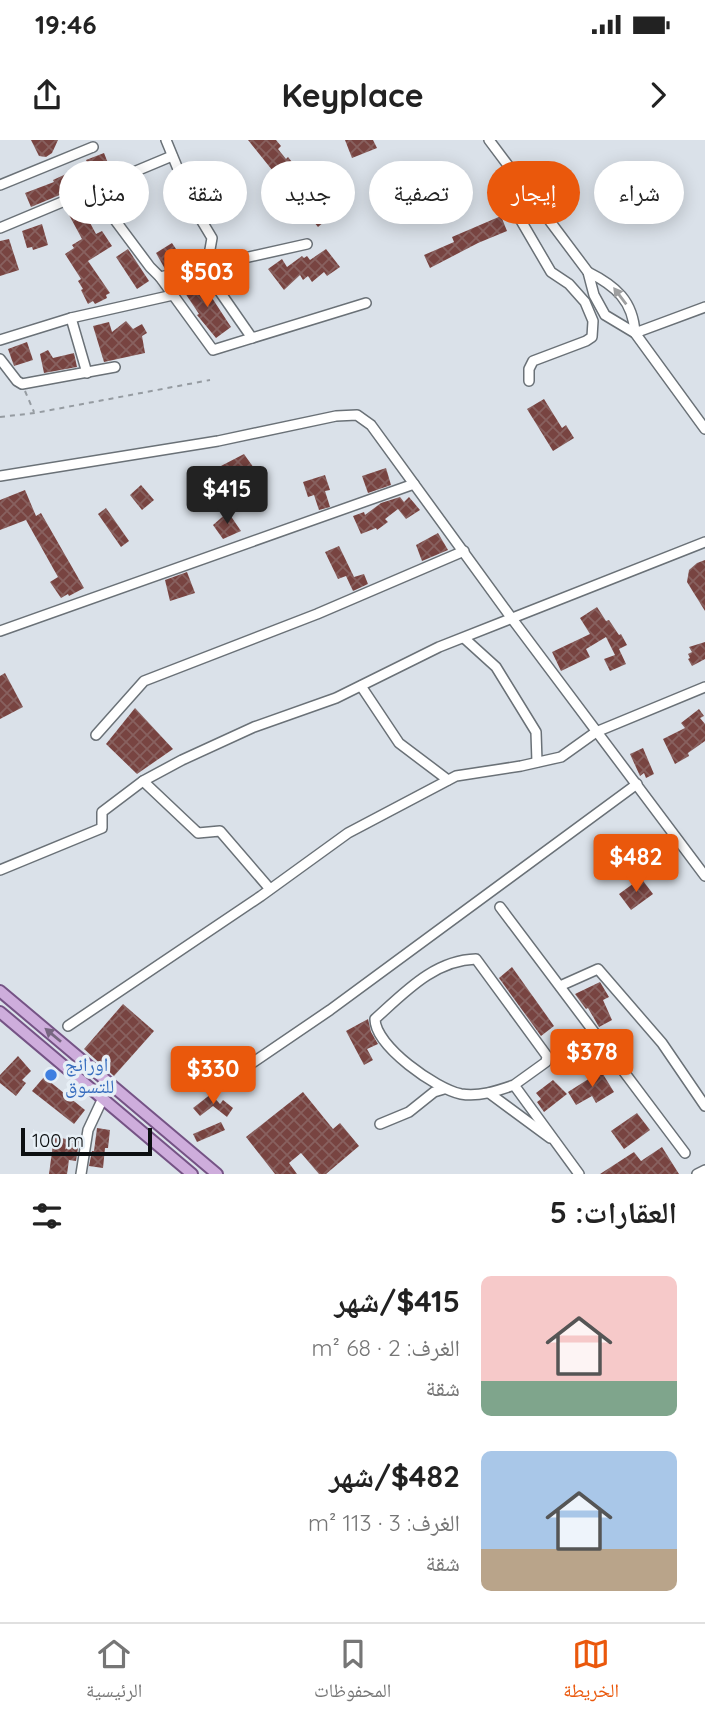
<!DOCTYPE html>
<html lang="ar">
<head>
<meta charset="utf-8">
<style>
  body { margin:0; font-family:Quicksand,"Noto Naskh Arabic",sans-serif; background:#f6f6f6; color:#222; direction:rtl; height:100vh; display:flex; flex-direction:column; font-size:26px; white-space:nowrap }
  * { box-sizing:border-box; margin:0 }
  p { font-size:23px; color:#767676 }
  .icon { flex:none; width:38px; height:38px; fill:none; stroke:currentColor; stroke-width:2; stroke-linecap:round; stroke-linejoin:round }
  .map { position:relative; height:1034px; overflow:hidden; direction:ltr }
  .details { display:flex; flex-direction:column; background:#fff; flex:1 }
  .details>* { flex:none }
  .banner { position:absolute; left:21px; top:21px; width:663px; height:63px; direction:rtl; display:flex; gap:14px }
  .scale { position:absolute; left:21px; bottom:18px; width:131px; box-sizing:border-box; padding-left:7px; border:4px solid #0c0f11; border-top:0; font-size:19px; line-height:24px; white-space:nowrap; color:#0c0f11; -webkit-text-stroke:5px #e7eff6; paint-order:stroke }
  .price { position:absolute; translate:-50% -60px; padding:0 16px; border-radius:7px; background:#ea580c; color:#fff; font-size:23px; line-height:46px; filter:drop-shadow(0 2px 4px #0008) }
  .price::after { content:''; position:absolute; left:50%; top:42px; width:21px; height:16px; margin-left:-10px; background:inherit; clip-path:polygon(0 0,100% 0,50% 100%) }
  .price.on { background:#222; color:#fff }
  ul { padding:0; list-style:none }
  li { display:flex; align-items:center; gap:21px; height:175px; padding:0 28px }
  li span { display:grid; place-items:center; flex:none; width:196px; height:140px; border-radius:10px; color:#555 }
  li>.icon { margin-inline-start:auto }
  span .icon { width:84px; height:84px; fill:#fffc; stroke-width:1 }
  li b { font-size:30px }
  h2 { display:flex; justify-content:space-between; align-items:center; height:84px; padding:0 28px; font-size:30px }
  .chip { padding:0 24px; border-radius:32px; background:#fff; box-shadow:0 4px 18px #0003; font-size:24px; line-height:63px }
  .chip.on { background:#ea580c; color:#fff }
  .status { display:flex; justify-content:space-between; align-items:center; height:49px; padding:0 35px; background:#fff; direction:ltr }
  .status svg { height:19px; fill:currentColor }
  header { display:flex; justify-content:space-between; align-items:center; height:91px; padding:0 28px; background:#fff; font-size:32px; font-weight:800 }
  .menu { display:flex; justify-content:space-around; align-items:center; height:98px; border-top:2px solid #e0e0e0; background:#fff; font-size:19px; color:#767676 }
  .menu a { display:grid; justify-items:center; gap:4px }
  .menu .on { color:#ea580c }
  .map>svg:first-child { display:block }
  .building { fill:url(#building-cross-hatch) }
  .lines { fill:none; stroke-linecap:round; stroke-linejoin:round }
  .minor-casing { stroke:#6a7177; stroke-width:12 }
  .major-casing { stroke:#755385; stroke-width:14 }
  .path { stroke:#959ba1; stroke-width:2; stroke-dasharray:5 5; stroke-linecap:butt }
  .minor { stroke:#fff; stroke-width:9 }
  .major { stroke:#ceaddc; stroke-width:10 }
  .oneway { fill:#9e9fa0 }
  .oneway2 { fill:#776681 }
  .shop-dot { fill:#3f7fe0; stroke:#e7eff6; stroke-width:2.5 }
  .labels { text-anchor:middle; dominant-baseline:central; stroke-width:7; stroke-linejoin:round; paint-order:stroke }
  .shop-label { font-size:19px; fill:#366cbe; stroke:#e7eff6; text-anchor:start }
</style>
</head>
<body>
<div class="status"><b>19:46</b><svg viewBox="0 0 49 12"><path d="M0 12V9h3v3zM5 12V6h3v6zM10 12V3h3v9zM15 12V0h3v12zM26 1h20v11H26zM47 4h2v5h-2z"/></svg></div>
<header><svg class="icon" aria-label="forward" viewBox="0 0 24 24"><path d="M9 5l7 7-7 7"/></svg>Keyplace<svg class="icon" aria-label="share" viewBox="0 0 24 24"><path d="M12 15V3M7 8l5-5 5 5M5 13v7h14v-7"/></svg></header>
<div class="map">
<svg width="705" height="1034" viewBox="0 0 705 1034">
  <defs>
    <pattern id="building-cross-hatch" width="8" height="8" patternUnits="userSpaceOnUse" patternTransform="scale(1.75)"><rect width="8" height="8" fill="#784441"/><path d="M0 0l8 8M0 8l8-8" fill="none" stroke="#88615f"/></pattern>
  </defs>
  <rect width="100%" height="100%" fill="#dae1e9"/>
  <g class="building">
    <polygon points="31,0 58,0 52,13 46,17 39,16"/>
    <polygon points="248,0 276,0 281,6 278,9 286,19 288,17 304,37 301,39 309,50 312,48 327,66 323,69 330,77 318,87"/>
    <polygon points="345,0 373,0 377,8 352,18"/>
    <polygon points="104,13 112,33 31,67 25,53 54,42 53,40 88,24 86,20"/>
    <polygon points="81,66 96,94 102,91 112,106 88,121 110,153 106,155 107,158 95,164 93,161 88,164 81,150 83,149 78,141 81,139 65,114 74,108 72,105 82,99 68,73"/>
    <polygon points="501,76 507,91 478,103 430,128 424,115 454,102 452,97"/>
    <polygon points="42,84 48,105 33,110 32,107 27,108 22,91"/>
    <polygon points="9,99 19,130 0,136 0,101"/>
    <polygon points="172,103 184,121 175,126 165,129 156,113"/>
    <polygon points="128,109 149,141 137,149 116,117"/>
    <polygon points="326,109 340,127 327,136 324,132 312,142 308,136 303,140 300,135 284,150 268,129 282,119 287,127 302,116 304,118 307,116 310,120"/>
    <polygon points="201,141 231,187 216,198 197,175 199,174 183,150"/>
    <polygon points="126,181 133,189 142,184 147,193 142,196 145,213 104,222 93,186 109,182 112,192"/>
    <polygon points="27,202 33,220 14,226 8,209"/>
    <polygon points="48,210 53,218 74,213 77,227 44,233 40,214"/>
    <polygon points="544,259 562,288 566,285 574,298 553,311 527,269"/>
    <polygon points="244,314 256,331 249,336 247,333 240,335 230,342 219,327"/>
    <polygon points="386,328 391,345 368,353 362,336"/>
    <polygon points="325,335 330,350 325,351 330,367 319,370 314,355 308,357 303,342"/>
    <polygon points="141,345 154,360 142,370 130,355"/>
    <polygon points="25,350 36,376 41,373 84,448 69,456 68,454 61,458 50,442 58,437 26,380 0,390 0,360"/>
    <polygon points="400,357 404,362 409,357 420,370 406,379 398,369 385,379 388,382 377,390 376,388 361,394 353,376 364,372 365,375 381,363"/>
    <polygon points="106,368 129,401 121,407 98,374"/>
    <polygon points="228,372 241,391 223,399 213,385"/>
    <polygon points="438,393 448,410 422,421 416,405"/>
    <polygon points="339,406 354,437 364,434 368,444 353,451 346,436 338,439 325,412"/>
    <polygon points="705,420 705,471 687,442 689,430 697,423"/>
    <polygon points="187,432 195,453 170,461 165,440"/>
    <polygon points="597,467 606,481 609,480 619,495 621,494 627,505 619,509 626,524 610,531 604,519 615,515 606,497 586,509 590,517 561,531 552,512 590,494 580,478"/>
    <polygon points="705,502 705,519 692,526 688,519 690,518 688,514 692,512 689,507"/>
    <polygon points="5,533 23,567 0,579 0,536"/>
    <polygon points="135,568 173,609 137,634 106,604"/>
    <polygon points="699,569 704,576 700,578 705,584 705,601 688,613 689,616 675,624 663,599 685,588 681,583"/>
    <polygon points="643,608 654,634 646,638 644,633 640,636 630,614"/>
    <polygon points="641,738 653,754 631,770 619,754"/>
    <polygon points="512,827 554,886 541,896 499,838"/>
    <polygon points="600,842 609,857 603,860 612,880 599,887 588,868 586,869 575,854"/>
    <polygon points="123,864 154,891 114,936 84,909"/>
    <polygon points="368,879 371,892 378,904 367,909 373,920 364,925 346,891"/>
    <polygon points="18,916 31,931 22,940 26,943 16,956 0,943 0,935"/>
    <polygon points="601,931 614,952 596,963 592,956 576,965 568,952"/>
    <polygon points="44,937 85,970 74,984 32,951"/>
    <polygon points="553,940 567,954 544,972 537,962 541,959 536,953"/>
    <polygon points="303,952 333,989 340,983 359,1006 326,1034 319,1034 301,1013 289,1023 297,1034 275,1034 246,997"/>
    <polygon points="211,954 220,964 223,960 233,968 227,977 213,966 200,976 193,968"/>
    <polygon points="637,973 650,990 624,1009 611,991"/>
    <polygon points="221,982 225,990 197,1002 193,994"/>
    <polygon points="97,988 110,990 108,1008 105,1008 103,1028 89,1026 92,1011 94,1011"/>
    <polygon points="54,997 79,1001 76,1021 69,1020 67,1034 49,1034"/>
    <polygon points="662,1007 679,1034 600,1034 634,1012 641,1021"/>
  </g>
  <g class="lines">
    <defs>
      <g id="minor">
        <polyline points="166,0 194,68 212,98 209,115 202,126"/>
        <polyline points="489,0 588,132 594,155 605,175 635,193 705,289"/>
        <polyline points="517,37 504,51 506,55 551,132 569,144 585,162 593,181 592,197 586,201 533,221 529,229 529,241"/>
        <polyline points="0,45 93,7"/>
        <polyline points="91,52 97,56 150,127 160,137 307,104"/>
        <polyline points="0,88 172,16"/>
        <polyline points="202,126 252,198"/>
        <path d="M588 132C616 146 633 161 635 193"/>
        <polyline points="160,137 213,210 366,163"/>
        <polyline points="71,178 87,233"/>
        <polyline points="635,193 705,167"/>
        <polyline points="0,200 71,178 173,155"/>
        <polyline points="0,219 17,241 22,244 115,227"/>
        <polyline points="0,336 218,301 336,276 357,275 371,285 513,480 705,736"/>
        <polyline points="0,491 414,344"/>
        <polyline points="464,498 496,527 536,592 537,622"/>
        <polyline points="361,546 399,603 448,640"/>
        <polyline points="96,595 144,541 317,474 464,411"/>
        <polyline points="143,641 198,693 220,691 270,749"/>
        <polyline points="0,730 102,688 102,672 143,641 182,620 254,587 336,558 439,507 705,402"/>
        <polyline points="500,767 685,1013"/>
        <polyline points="560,846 598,829 662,903 705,966"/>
        <polyline points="68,886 261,756 348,693 456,636 521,626 561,617 596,592 705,547"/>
        <path d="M514 945C497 951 479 957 461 954 436 949 375 906 375 879 404 853 434 820 476 819L547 916 546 922 514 945 579 1034"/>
        <polyline points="217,947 330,870 637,644"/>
        <polyline points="489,953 550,998"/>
        <polyline points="380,984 409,972 434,952 444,949"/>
        <polyline points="81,1034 88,990 103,958"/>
        <polyline points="697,1034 705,1030"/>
      </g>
      <g id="major">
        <polyline points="0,851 217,1034"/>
        <polyline points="0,872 192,1034"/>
      </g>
    </defs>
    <use href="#minor" class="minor-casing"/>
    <use href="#major" class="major-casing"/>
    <g class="path">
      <polyline points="25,251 34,272"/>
      <polyline points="0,277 35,273 210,240"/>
    </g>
    <use href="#minor" class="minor"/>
    <use href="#major" class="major"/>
  </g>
  <defs><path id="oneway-solid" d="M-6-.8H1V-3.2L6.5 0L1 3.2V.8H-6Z" transform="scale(1.75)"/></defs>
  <use class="oneway" href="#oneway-solid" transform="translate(620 156) rotate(-127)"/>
  <use class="oneway2" href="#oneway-solid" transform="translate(53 895) rotate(-140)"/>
  <circle class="shop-dot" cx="51" cy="935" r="7"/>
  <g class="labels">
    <g class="shop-label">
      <text x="65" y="924">اورانج<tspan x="65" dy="22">للتسوق</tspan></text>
    </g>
  </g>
</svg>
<div class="scale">100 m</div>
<b class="price" style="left:207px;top:169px">$503</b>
<b class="price on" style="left:227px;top:386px">$415</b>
<b class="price" style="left:636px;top:754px">$482</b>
<b class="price" style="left:592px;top:949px">$378</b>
<b class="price" style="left:213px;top:966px">$330</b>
<div class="banner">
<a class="chip">شراء</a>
<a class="chip on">إيجار</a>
<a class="chip">تصفية</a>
<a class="chip">جديد</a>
<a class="chip">شقة</a>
<a class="chip">منزل</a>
</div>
</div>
<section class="details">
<h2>العقارات: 5<svg class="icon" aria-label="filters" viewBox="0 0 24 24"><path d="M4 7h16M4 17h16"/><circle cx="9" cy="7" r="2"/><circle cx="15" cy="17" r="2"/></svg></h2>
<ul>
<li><span style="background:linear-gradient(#f6c9c9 75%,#7fa58c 0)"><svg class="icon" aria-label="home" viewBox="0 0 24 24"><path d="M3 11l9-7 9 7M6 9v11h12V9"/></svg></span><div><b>$415/شهر</b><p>الغرف: 2 · 68 m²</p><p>شقة</p></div></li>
<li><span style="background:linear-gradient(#a9c7e8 70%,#b9a48a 0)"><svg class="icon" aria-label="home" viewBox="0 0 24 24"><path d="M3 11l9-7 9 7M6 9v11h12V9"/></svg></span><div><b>$482/شهر</b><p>الغرف: 3 · 113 m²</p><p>شقة</p></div></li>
</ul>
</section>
<nav class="menu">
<a class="on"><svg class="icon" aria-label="map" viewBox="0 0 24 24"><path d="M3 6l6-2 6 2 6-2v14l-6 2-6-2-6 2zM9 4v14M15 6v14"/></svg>الخريطة</a>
<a><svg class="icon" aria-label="saved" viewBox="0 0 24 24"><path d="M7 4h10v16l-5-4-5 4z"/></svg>المحفوظات</a>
<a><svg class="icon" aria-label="home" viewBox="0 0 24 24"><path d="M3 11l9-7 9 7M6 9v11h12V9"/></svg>الرئيسية</a>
</nav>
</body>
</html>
